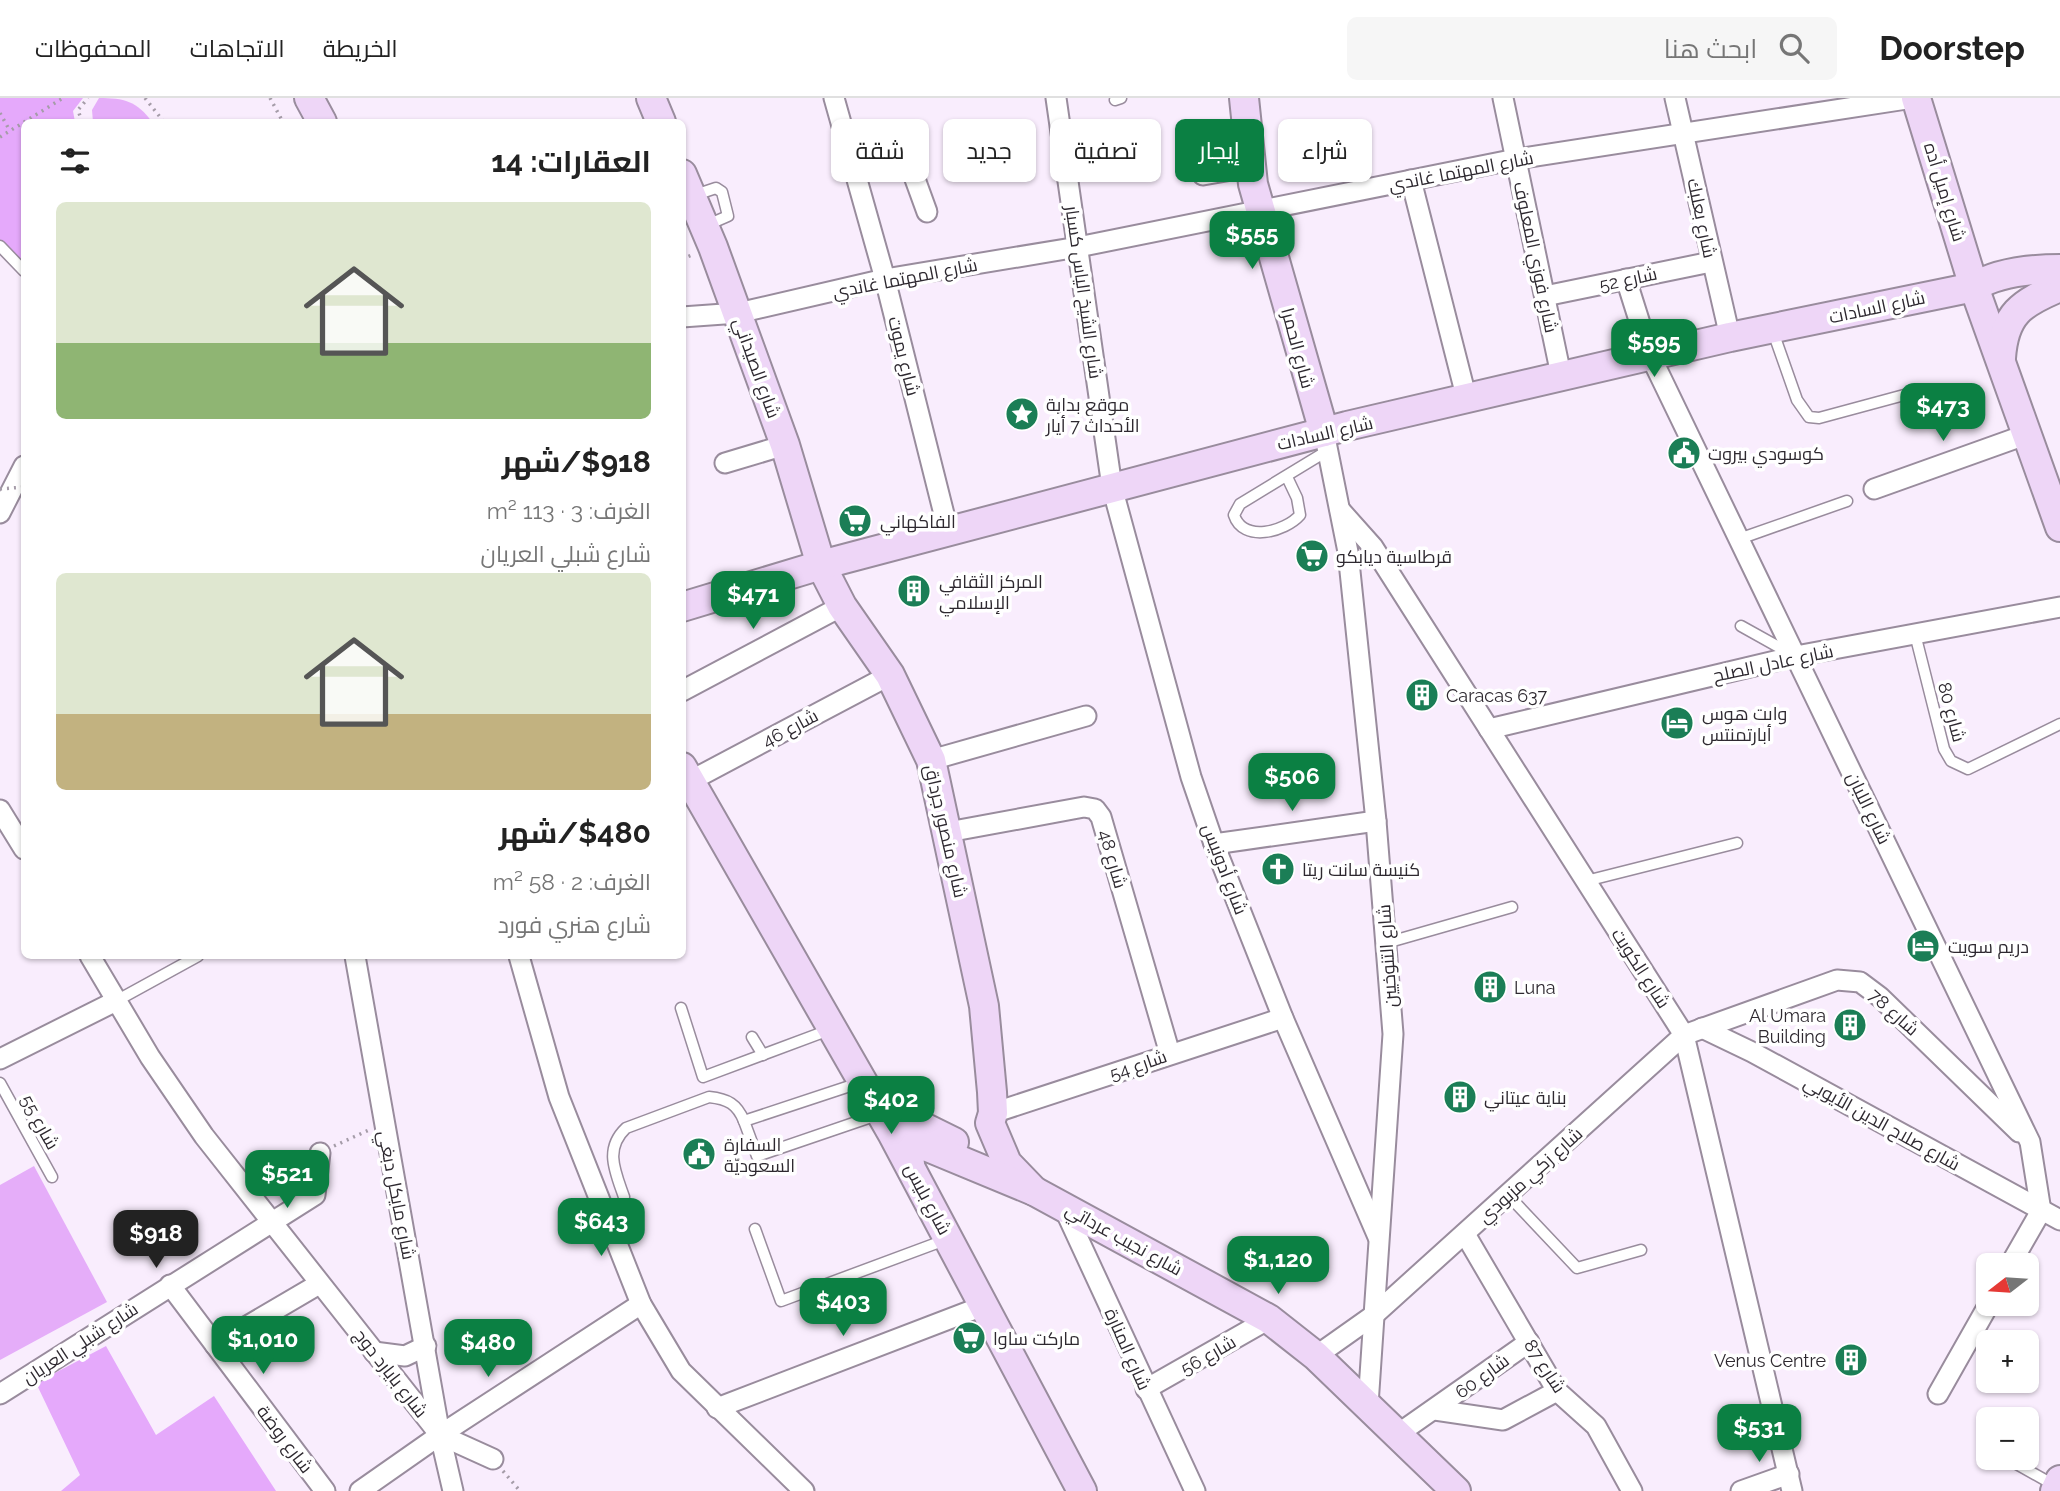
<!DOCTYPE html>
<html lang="ar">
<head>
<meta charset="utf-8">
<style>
  body { margin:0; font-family:Raleway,Cairo,sans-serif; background:#f6f6f6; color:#222; direction:rtl; height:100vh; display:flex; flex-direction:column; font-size:26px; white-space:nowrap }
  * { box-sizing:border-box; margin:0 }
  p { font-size:23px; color:#767676 }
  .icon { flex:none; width:38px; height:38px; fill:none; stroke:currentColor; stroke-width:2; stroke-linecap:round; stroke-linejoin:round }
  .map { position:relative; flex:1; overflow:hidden; direction:ltr }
  .drawer { position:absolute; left:21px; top:21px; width:665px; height:840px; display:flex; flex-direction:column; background:#fff; border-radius:10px; box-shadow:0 2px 5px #0004; direction:rtl }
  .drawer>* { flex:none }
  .guide { position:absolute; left:707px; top:21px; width:665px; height:63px; direction:rtl; display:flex; gap:14px }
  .needle { width:46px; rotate:253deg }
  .buttons { position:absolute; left:1976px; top:1155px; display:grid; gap:14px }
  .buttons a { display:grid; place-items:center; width:63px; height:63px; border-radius:10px; background:#fff; box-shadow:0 2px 5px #0004; font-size:35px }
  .price { position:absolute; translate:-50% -60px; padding:0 16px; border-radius:14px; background:#0b8043; color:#fff; font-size:23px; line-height:46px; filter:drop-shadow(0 2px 4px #0008) }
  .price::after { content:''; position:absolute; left:50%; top:42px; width:21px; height:16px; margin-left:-10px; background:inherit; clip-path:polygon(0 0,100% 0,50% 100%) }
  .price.current { background:#222; color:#fff }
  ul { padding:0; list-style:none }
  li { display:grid; align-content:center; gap:14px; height:371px; padding:0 35px }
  li span { display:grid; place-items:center; height:217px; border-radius:10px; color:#555 }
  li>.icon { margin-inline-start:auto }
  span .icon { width:126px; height:126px; fill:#fffc; stroke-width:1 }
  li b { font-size:30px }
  h2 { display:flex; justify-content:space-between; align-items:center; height:84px; padding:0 35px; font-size:30px }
  .chip { padding:0 24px; border-radius:10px; background:#fff; box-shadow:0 2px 5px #0004; font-size:24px; line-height:63px }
  .chip.current { background:#0b8043; color:#fff }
  header { display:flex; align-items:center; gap:42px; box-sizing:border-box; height:98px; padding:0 35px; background:#fff; border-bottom:2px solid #e0e0e0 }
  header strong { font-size:33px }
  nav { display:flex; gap:38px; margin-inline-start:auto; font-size:24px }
  .search { width:490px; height:63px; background:#f6f6f6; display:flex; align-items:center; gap:18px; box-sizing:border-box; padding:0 24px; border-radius:10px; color:#767676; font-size:26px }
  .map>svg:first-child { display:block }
  .green { fill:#e5adf9 }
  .forest { fill:#e5a9fb }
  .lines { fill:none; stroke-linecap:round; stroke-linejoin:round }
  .lane-casing { stroke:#998c9d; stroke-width:13 }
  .street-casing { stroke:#998c9d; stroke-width:23 }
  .secondary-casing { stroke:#998c9d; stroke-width:32 }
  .path { stroke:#a59ca8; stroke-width:3.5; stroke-dasharray:2 5; stroke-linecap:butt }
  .lane { stroke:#fff; stroke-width:10 }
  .street { stroke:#fff; stroke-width:19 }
  .secondary { stroke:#eed6f7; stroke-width:28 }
  .path-bridge { stroke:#a59ca8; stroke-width:3.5; stroke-dasharray:2 5; stroke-linecap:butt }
  .labels { text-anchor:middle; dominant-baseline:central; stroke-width:7; stroke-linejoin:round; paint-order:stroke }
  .street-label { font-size:18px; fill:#2e2930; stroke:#fff }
  .poi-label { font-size:18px; fill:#2e2930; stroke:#fff; text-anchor:start }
</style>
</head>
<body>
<header>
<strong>Doorstep</strong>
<div class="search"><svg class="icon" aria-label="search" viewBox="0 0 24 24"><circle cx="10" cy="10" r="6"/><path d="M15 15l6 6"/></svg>ابحث هنا</div>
<nav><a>الخريطة</a><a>الاتجاهات</a><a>المحفوظات</a></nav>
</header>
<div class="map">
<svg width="2060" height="1393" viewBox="0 0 2060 1393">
  <rect width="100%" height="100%" fill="#f9edfd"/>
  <g class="green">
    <path d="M99 0C124 0 137 3 152 24H93L92 12Z"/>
    <polygon points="34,1068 107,1204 0,1262 0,1087"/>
  </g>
  <g class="forest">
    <polygon points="0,0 83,0 73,13 75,24 24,24 24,168 0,143"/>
    <polygon points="106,1248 156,1337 214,1298 276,1393 61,1393 80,1377 36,1285"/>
  </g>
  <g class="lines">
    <defs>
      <g id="lane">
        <polyline points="1115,2 1121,0"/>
        <polyline points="692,98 716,90 722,94 728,118 705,128"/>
        <polyline points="0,148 24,173"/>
        <polyline points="1772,231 1797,302 1809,319 1819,320 1919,293"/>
        <path d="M1287 379 1297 400 1300 417C1285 434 1243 445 1234 417L1240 406 1327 353"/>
        <polyline points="1739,441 1847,403"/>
        <polyline points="1741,528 1793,557"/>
        <polyline points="1915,536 1944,651 1951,663 1968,671 2060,626"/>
        <polyline points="1586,783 1737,745"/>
        <polyline points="1386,845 1512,809"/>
        <polyline points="116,903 198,858"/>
        <polyline points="681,910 703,979 829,932"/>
        <polyline points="752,939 763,957"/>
        <polyline points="0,985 52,1079"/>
        <polyline points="744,1023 757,1058 877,1017"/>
        <polyline points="1508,1097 1577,1170 1641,1152"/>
        <path d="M624 1099C615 1073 604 1051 626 1030L709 999C728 1001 737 1006 744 1023L859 985"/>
        <polyline points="755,1131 781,1203 945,1142"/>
        <polyline points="2006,1360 2054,1387"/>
      </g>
      <g id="street">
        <polyline points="834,0 885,181 949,436"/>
        <polyline points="1056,0 1112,389 1191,679 1214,746 1283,920 1378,1139"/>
        <polyline points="1503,0 1561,277"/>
        <polyline points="1675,0 1730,239"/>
        <polyline points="846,42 899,37 927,114"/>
        <polyline points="1203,77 1249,69"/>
        <polyline points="1411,82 1467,302"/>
        <polyline points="1626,181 1650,257 2030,1044 2041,1113 2010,1167"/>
        <polyline points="1545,198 1711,164"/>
        <polyline points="682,219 738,215 885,181 1078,149 1516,61 1913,0"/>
        <polyline points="1324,334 1348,454 1376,723 1393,936 1368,1307"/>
        <polyline points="725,365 785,347"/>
        <polyline points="1874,391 2025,337"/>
        <polyline points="1340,412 1373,449 1684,937 1792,1393"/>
        <polyline points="0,415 24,368"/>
        <polyline points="682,593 842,508"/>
        <polyline points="1489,631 1796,558 2060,509"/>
        <polyline points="931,662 1086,618"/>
        <polyline points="690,683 890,577"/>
        <polyline points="0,712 24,751"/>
        <polyline points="948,734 1084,709 1095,711 1101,719 1170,956"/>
        <polyline points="1214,746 1376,723"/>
        <polyline points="90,858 150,959 204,1038 440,1337 493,1361"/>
        <polyline points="355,858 440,1337 453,1393"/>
        <polyline points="519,858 559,999 641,1206 681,1273 804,1393"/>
        <polyline points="1702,930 1752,954 2060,1122"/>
        <polyline points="0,961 116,903"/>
        <polyline points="993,1015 1283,920"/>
        <polyline points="1063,1108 1195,1393"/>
        <polyline points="1465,1136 1557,1293 1596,1328 1632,1393"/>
        <polyline points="170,1187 325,1393"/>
        <polyline points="215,1247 319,1186"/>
        <polyline points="374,1254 405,1258 426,1248"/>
        <polyline points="1316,1258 1374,1217 1684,937 1837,882 1860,884 1880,899 2019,1034"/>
        <polyline points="1146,1291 1269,1221"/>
        <polyline points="0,1296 315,1097 320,1055"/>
        <polyline points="1938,1296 1989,1206"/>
        <polyline points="717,1310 983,1208"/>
        <polyline points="1435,1312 1503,1322 1557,1293"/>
        <polyline points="1398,1336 1529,1244"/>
        <polyline points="360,1393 440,1337 641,1206"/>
        <polyline points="1741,1393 1789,1376"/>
      </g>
      <g id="secondary">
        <polyline points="309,0 322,24"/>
        <polyline points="651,0 661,24"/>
        <polyline points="1244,0 1253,86 1324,334"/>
        <polyline points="1916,0 1974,189 2060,429"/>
        <polyline points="682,76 713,149 785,347 821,467 842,508 890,577 931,662 984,908 992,994 993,1015 990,1025 1007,1065 1034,1093"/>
        <path d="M2001 260C2004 216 2021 205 2060 189"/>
        <path d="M682 509 821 467 1347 328 1730 239 1974 189C1998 174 2033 171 2060 171"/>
        <polyline points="682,669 892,1035 1082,1393"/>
        <polyline points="875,1005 954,1044"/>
        <polyline points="910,1067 909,1055 914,1049 923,1047 1034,1093 1269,1221 1316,1258 1456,1393"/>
        <polyline points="2055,1393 2060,1382"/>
      </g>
    </defs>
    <use href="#lane" class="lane-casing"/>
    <use href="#street" class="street-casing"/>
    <use href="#secondary" class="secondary-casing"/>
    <g class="path">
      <polyline points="145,0 164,24"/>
      <polyline points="270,0 283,24"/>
      <polyline points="0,15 10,33"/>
      <polyline points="82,24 78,12 88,0"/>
      <polyline points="0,39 63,0"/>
      <polyline points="682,161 692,157"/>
      <polyline points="334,1048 369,1032"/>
      <polyline points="503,1373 520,1393"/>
    </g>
    <use href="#lane" class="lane"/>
    <use href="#street" class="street"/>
    <use href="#secondary" class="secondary"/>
    <polyline class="path-bridge" points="0,391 24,389"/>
  </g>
  <defs>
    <symbol id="sight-disc" viewBox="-11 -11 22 22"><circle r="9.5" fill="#1b7e56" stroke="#fff"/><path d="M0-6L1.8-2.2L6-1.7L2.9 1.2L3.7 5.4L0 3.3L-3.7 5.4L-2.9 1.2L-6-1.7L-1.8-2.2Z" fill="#fff"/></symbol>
    <symbol id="civic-disc" viewBox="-11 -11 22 22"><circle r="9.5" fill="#1b7e56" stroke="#fff"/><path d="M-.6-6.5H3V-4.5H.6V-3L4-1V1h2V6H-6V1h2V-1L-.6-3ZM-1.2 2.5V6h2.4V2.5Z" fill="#fff"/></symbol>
    <symbol id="supermarket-disc" viewBox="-11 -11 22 22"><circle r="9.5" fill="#1b7e56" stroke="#fff"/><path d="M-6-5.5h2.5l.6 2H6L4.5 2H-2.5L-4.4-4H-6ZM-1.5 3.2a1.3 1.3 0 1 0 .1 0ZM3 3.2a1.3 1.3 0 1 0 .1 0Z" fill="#fff"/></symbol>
    <symbol id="building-disc" viewBox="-11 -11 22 22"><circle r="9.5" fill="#1b7e56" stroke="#fff"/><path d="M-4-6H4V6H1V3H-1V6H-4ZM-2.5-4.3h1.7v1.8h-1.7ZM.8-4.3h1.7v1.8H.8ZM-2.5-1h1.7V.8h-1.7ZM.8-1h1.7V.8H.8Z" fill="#fff"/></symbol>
    <symbol id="hotel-disc" viewBox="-11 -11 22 22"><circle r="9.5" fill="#1b7e56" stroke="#fff"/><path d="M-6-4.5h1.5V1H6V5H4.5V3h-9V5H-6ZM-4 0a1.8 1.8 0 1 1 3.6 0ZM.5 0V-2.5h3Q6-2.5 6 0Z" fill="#fff"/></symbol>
    <symbol id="church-disc" viewBox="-11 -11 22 22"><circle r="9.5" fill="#1b7e56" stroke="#fff"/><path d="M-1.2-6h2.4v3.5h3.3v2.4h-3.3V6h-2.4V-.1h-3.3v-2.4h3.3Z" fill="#fff"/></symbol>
  </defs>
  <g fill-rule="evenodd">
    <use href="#sight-disc" x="1003" y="297" width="38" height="38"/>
    <use href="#civic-disc" x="1665" y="336" width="38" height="38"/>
    <use href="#supermarket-disc" x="836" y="404" width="38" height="38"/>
    <use href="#supermarket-disc" x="1293" y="439" width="38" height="38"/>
    <use href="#building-disc" x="895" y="474" width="38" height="38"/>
    <use href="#building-disc" x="1403" y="578" width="38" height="38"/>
    <use href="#hotel-disc" x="1658" y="606" width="38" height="38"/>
    <use href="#church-disc" x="1259" y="752" width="38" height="38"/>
    <use href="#hotel-disc" x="1904" y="829" width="38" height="38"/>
    <use href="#building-disc" x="1471" y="870" width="38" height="38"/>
    <use href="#building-disc" x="1831" y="908" width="38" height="38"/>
    <use href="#building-disc" x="1441" y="980" width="38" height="38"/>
    <use href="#civic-disc" x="680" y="1037" width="38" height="38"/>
    <use href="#supermarket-disc" x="950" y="1221" width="38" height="38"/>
    <use href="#building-disc" x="1832" y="1243" width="38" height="38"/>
  </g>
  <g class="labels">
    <g class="street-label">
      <text transform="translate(1461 73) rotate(-11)">شارع المهتما غاندي</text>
      <text transform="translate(1945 94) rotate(73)">شارع إميل أده</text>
      <text transform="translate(1702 120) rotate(78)">شارع بعلبك</text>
      <text transform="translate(1536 159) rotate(78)">شارع فوزي المعلوف</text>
      <text transform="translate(905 180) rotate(-11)">شارع المهتما غاندي</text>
      <text transform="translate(1628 181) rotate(-12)">شارع 52</text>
      <text transform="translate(1084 194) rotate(82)">شارع الشيخ الياس كسبار</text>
      <text transform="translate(1877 209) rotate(-12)">شارع السادات</text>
      <text transform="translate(1298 250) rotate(75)">شارع الحمرا</text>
      <text transform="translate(904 258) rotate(76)">شارع يموت</text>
      <text transform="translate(757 270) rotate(70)">شارع الصيداني</text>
      <text transform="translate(1325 335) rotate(-13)">شارع السادات</text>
      <text transform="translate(1773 565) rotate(-12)">شارع عادل الصلح</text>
      <text transform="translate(1952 614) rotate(75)">شارع 80</text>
      <text transform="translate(790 630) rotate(-28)">شارع 46</text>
      <text transform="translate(1869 710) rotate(64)">شارع اللبان</text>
      <text transform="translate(946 733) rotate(77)">شارع منصور جرداق</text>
      <text transform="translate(1113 761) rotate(74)">شارع 48</text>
      <text transform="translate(1225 771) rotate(69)">شارع أدونيس</text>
      <text transform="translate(1387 858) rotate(-94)">شارع التنوخيين</text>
      <text transform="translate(1641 870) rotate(57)">شارع الكويت</text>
      <text transform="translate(1894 914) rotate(42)">شارع 78</text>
      <text transform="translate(1138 967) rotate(-19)">شارع 54</text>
      <text transform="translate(40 1024) rotate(61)">شارع 55</text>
      <text transform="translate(1882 1025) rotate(29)">شارع صلاح الدين الأيوبي</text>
      <text transform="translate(1530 1077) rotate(-42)">شارع زكي مزبودي</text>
      <text transform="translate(397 1097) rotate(79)">شارع مايكل دبغي</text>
      <text transform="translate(928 1101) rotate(62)">شارع بليس</text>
      <text transform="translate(1124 1141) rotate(29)">شارع نجيب عرداتي</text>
      <text transform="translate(80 1245) rotate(-33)">شارع شبلي العريان</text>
      <text transform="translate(1128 1251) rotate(66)">شارع المنارة</text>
      <text transform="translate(1208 1257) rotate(-30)">شارع 56</text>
      <text transform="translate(1545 1268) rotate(57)">شارع 87</text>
      <text transform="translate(391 1275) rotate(52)">شارع بايارد دوج</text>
      <text transform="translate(1482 1278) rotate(-36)">شارع 60</text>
      <text transform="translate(285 1341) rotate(53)">شارع روضة</text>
    </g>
    <g class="poi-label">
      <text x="1046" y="306">موقع بداية<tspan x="1046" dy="21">الأحداث 7 أيار</tspan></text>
      <text x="1708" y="355">كوسودي بيروت</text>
      <text x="880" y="423">الفاكهاني</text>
      <text x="1336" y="458">قرطاسية ديابكو</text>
      <text x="939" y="483">المركز الثقافي<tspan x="939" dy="21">الإسلامي</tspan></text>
      <text x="1446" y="597">Caracas 637</text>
      <text x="1702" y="615">وايت هوس<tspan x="1702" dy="21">أبارتمنتس</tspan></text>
      <text x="1302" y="771">كنيسة سانت ريتا</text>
      <text x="1948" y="848">دريم سويت</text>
      <text x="1514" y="889">Luna</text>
      <text x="1826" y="917" text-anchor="end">Al Umara<tspan x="1826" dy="21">Building</tspan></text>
      <text x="1484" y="999">بناية عيتاني</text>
      <text x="724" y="1046">السفارة<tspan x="724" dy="21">السعوديّة</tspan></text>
      <text x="993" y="1240">ماركت ساوا</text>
      <text x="1826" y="1262" text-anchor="end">Venus Centre</text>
    </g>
  </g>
</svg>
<div class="buttons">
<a><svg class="needle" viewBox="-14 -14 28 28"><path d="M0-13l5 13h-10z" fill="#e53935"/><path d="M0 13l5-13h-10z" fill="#767676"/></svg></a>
<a>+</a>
<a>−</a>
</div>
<b class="price" style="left:1252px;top:173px">$555</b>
<b class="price" style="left:1654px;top:281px">$595</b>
<b class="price" style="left:1943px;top:345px">$473</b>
<b class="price" style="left:753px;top:533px">$471</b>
<b class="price" style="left:1292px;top:715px">$506</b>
<b class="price" style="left:891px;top:1038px">$402</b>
<b class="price" style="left:287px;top:1112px">$521</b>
<b class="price" style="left:601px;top:1160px">$643</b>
<b class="price current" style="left:156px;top:1172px">$918</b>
<b class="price" style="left:1278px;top:1198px">$1,120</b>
<b class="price" style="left:843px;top:1240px">$403</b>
<b class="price" style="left:263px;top:1278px">$1,010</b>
<b class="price" style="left:488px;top:1281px">$480</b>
<b class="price" style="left:1759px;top:1366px">$531</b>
<div class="guide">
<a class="chip">شراء</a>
<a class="chip current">إيجار</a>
<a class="chip">تصفية</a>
<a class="chip">جديد</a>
<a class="chip">شقة</a>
</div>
<section class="drawer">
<h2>العقارات: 14<svg class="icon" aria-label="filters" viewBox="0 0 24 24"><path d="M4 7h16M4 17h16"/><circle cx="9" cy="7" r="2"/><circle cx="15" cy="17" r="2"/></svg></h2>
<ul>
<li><span style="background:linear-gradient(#dfe7d0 65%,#8fb573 0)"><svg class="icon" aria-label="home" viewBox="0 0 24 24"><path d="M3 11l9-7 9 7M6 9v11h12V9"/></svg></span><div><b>$918/شهر</b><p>الغرف: 3 · 113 m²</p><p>شارع شبلي العريان</p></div></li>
<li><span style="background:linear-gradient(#dfe7d0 65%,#c2b280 0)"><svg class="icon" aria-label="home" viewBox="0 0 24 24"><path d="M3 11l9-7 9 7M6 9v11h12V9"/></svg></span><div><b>$480/شهر</b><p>الغرف: 2 · 58 m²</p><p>شارع هنري فورد</p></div></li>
</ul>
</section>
</div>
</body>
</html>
